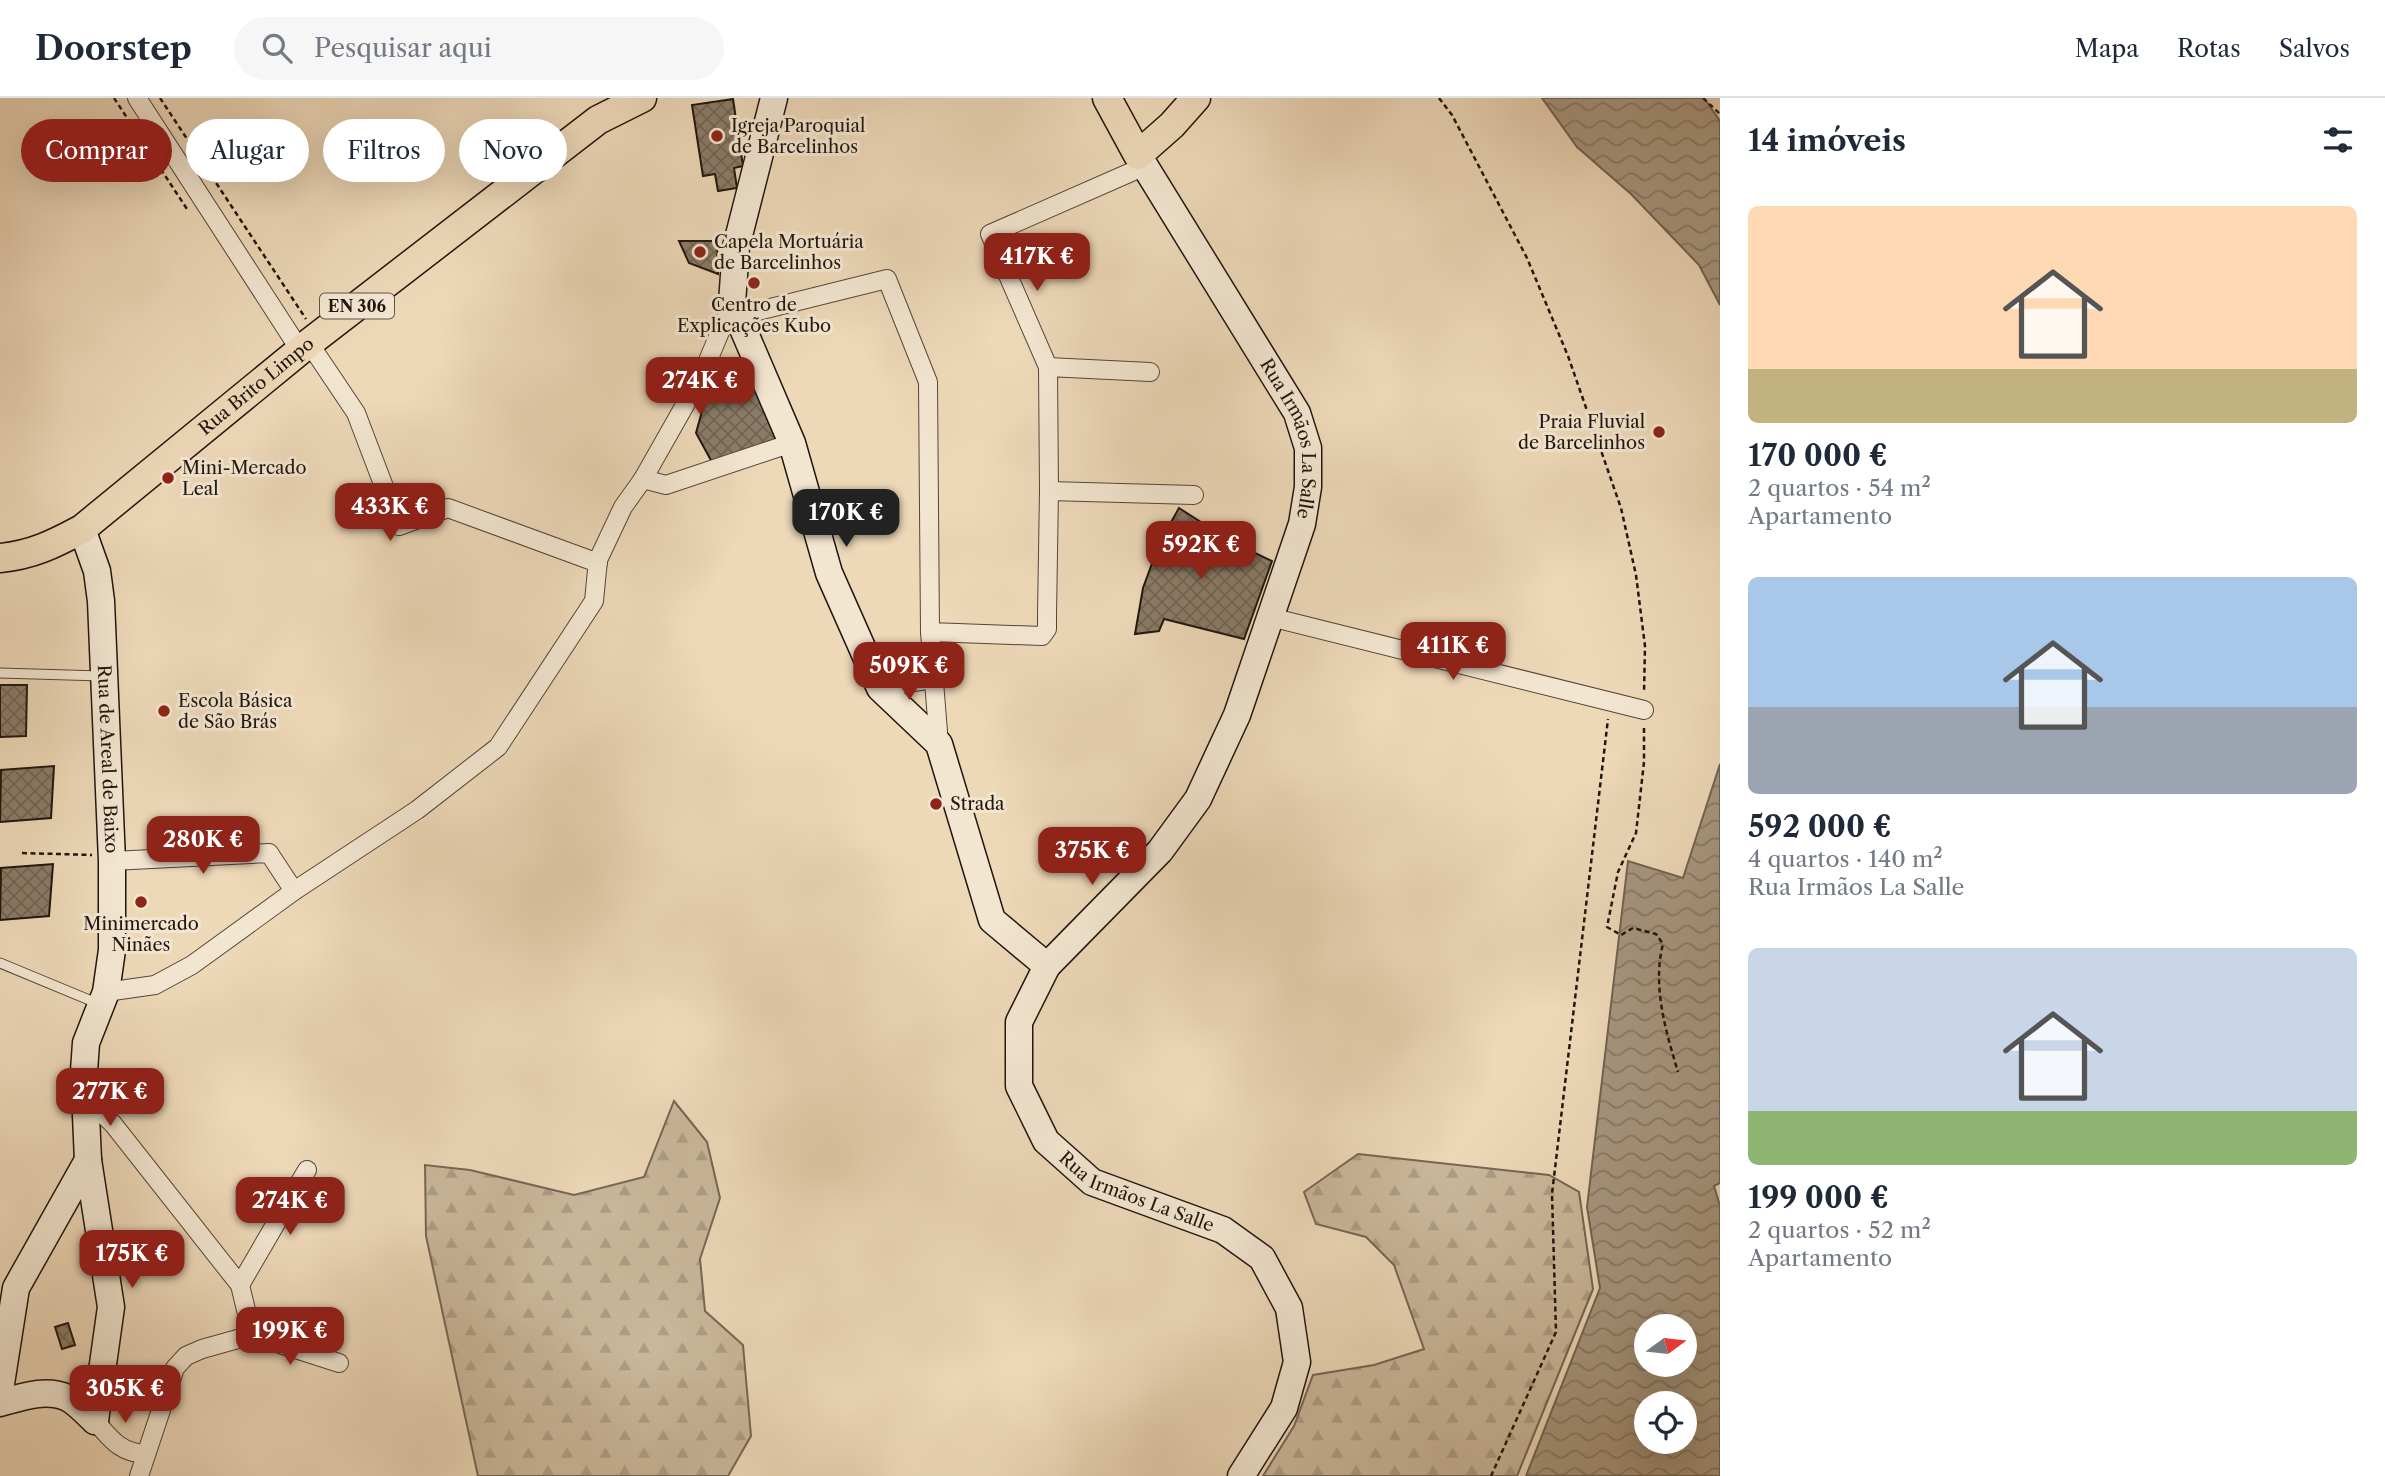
<!DOCTYPE html>
<html lang="pt">
<head>
<meta charset="utf-8">
<style>
  body { margin:0; font-family:"Libre Caslon Text",serif; background:#f6f6f7; color:#1f2937; height:100vh; display:flex; flex-direction:column; font-size:26px; white-space:nowrap }
  * { box-sizing:border-box; margin:0 }
  p { font-size:23px; color:#747a83 }
  .icon { flex:none; width:38px; height:38px; fill:none; stroke:currentColor; stroke-width:2; stroke-linecap:round; stroke-linejoin:round }
  .map { position:relative; flex:1; overflow:hidden }
  .panel { display:flex; flex-direction:column; background:#fff; width:665px }
  .panel>* { flex:none }
  .banner { position:absolute; left:21px; top:21px; width:665px; height:63px; display:flex; gap:14px }
  .needle { width:46px; rotate:75deg }
  .tools { position:absolute; left:1634px; top:1216px; display:grid; gap:14px }
  .tools a { display:grid; place-items:center; width:63px; height:63px; border-radius:50%; background:#fff; box-shadow:0 7px 28px #0002; font-size:35px }
  .price { position:absolute; translate:-50% -60px; padding:0 16px; border-radius:14px; background:#8f2418; color:#fff; font-size:23px; line-height:46px; filter:drop-shadow(0 2px 4px #0008) }
  .price::after { content:''; position:absolute; left:50%; top:42px; width:21px; height:16px; margin-left:-10px; background:inherit; clip-path:polygon(0 0,100% 0,50% 100%) }
  .price.selected { background:#222; color:#fff }
  ul { padding:0; list-style:none }
  li { display:grid; align-content:center; gap:14px; height:371px; padding:0 28px }
  li span { display:grid; place-items:center; height:217px; border-radius:10px; color:#555 }
  li>.icon { margin-inline-start:auto }
  span .icon { width:126px; height:126px; fill:#fffc; stroke-width:1 }
  li b { font-size:30px }
  h2 { display:flex; justify-content:space-between; align-items:center; height:84px; padding:0 28px; font-size:30px }
  .chip { padding:0 24px; border-radius:32px; background:#fff; box-shadow:0 7px 28px #0002; font-size:24px; line-height:63px }
  .chip.selected { background:#8f2418; color:#fff }
  header { display:flex; align-items:center; gap:42px; box-sizing:border-box; height:98px; padding:0 35px; background:#fff; border-bottom:2px solid #e0e1e3 }
  header strong { font-size:33px }
  nav { display:flex; gap:38px; margin-inline-start:auto; font-size:24px }
  .search { width:490px; height:63px; background:#f6f6f7; display:flex; align-items:center; gap:18px; box-sizing:border-box; padding:0 24px; border-radius:38px; color:#747a83; font-size:26px }
  main { display:flex; flex:1; min-height:0 }
  .map>svg:first-child { display:block }
  .forest { fill:url(#forest-firs); stroke:#756655; stroke-width:2 }
  .water { fill:url(#water-waves); stroke:#716352; stroke-width:2; fill-rule:evenodd }
  .building { fill:url(#building-cross-hatch); stroke:#20160f; stroke-width:2 }
  .lines { fill:none; stroke-linecap:round; stroke-linejoin:round }
  .lane-casing { stroke:#534639; stroke-width:11 }
  .street-casing { stroke:#534639; stroke-width:20 }
  .secondary-casing { stroke:#20160f; stroke-width:29 }
  .primary-casing { stroke:#20160f; stroke-width:31 }
  .path { stroke:#20160f; stroke-width:2.5; stroke-dasharray:5 3.5; stroke-linecap:butt }
  .lane { stroke:#f3e6d1; stroke-width:9 }
  .street { stroke:#f3e6d1; stroke-width:18 }
  .secondary { stroke:#f3e6d1; stroke-width:26 }
  .primary { stroke:#edd8b8; stroke-width:28 }
  .poi-dot { fill:#8f2418; stroke:#f3e6d1; stroke-width:2.5 }
  .labels { text-anchor:middle; dominant-baseline:central; stroke-width:6; stroke-linejoin:round; paint-order:stroke }
  .shield { fill:#f3e6d1; stroke:#5f5449; stroke-width:2 }
  .shield-label { font-size:16px; font-weight:bold; fill:#20160f }
  .poi-label { font-size:18px; fill:#20160f; stroke:#f3e6d1; text-anchor:start }
  .street-label { font-size:18px; fill:#20160f; stroke:#f3e6d1 }
</style>
</head>
<body>
<header>
<strong>Doorstep</strong>
<div class="search"><svg class="icon" aria-label="search" viewBox="0 0 24 24"><circle cx="10" cy="10" r="6"/><path d="M15 15l6 6"/></svg>Pesquisar aqui</div>
<nav><a>Mapa</a><a>Rotas</a><a>Salvos</a></nav>
</header>
<main>
<div class="map">
<svg width="1720" height="1378" viewBox="0 0 1720 1378">
  <defs>
    <pattern id="forest-firs" width="22" height="20" patternUnits="userSpaceOnUse" patternTransform="scale(1.75)"><rect width="22" height="20" fill="#cab79b"/><path d="M5 1l3.5 6h-7zM16 11l3.5 6h-7z" fill="#ad9d84"/></pattern>
    <pattern id="water-waves" width="16" height="10" patternUnits="userSpaceOnUse" patternTransform="scale(1.75)"><rect width="16" height="10" fill="#a7967f"/><path d="M0 5q4-4 8 0t8 0" fill="none" stroke="#887966"/></pattern>
    <pattern id="building-cross-hatch" width="8" height="8" patternUnits="userSpaceOnUse" patternTransform="scale(1.75)"><rect width="8" height="8" fill="#8b7b67"/><path d="M0 0l8 8M0 8l8-8" fill="none" stroke="#716453"/></pattern>
  </defs>
  <rect width="100%" height="100%" fill="#edd8b8"/>
  <filter id="stains"><feTurbulence type="fractalNoise" baseFrequency=".00286" numOctaves="4"/><feColorMatrix values="0 0 0 0 .2 0 0 0 0 .09 0 0 0 0 .02 0 0 0 .5 -.17"/></filter>
  <radialGradient id="worn" r=".72"><stop offset=".6" stop-color="#630" stop-opacity="0"/><stop offset="1" stop-color="#630" stop-opacity=".3"/></radialGradient>
  <g class="forest">
    <polygon points="674,1003 707,1044 720,1100 700,1161 705,1213 743,1247 751,1338 728,1378 478,1378 426,1138 425,1067 470,1072 574,1097 644,1079"/>
    <polygon points="1358,1056 1549,1077 1579,1094 1593,1191 1517,1378 1263,1378 1294,1328 1313,1277 1374,1267 1424,1251 1394,1167 1366,1139 1316,1126 1304,1094"/>
  </g>
  <g class="water">
    <polygon points="1542,0 1704,0 1720,23 1720,207 1699,167 1631,96 1577,49"/>
    <path d="M1720 666V1085L1714 1088 1720 1108V1378H1526L1600 1190 1587 1109 1628 763 1683 780ZM1685 1228V1267H1647V1228ZM1647 1306H1685V1344H1647Z"/>
  </g>
  <g class="building">
    <polygon points="733,1 743,68 734,70 737,90 718,93 715,76 703,78 692,7"/>
    <polygon points="679,143 717,143 718,176 689,165"/>
    <polygon points="756,281 779,340 713,366 696,335 706,299"/>
    <polygon points="1179,410 1232,444 1272,463 1244,541 1164,521 1159,533 1135,536 1143,490 1160,444"/>
    <polygon points="0,587 27,587 26,638 0,639"/>
    <polygon points="54,668 51,720 0,724 1,672"/>
    <polygon points="53,766 49,818 0,822 1,770"/>
    <polygon points="68,1225 75,1247 62,1251 55,1229"/>
  </g>
  <g class="lines">
    <defs>
      <g id="lane">
        <polyline points="0,575 102,578"/>
        <polyline points="0,865 99,906"/>
      </g>
      <g id="street">
        <polyline points="137,0 300,252"/>
        <polyline points="738,218 887,181 928,284 930,534 1042,538 1047,531 1047,517 1049,393 1048,269 1150,274"/>
        <polyline points="309,245 356,315 399,428 448,410 598,465"/>
        <polyline points="1048,269 990,136 1145,68"/>
        <polyline points="643,381 666,387 792,345"/>
        <polyline points="1049,393 1194,397"/>
        <polyline points="1270,519 1644,612"/>
        <polyline points="930,534 939,646"/>
        <polyline points="880,590 933,581"/>
        <polyline points="112,763 269,755 294,793"/>
        <polyline points="106,894 155,887 192,867 294,793 417,712 498,649 594,503 598,462 623,409 643,381 702,277 732,205"/>
        <polyline points="85,999 113,1026 240,1187 252,1237"/>
        <polyline points="240,1187 307,1072"/>
        <path d="M95 1323C111 1341 119 1354 145 1356"/>
        <polyline points="139,1378 175,1270 186,1258 202,1251 252,1237 339,1265"/>
      </g>
      <g id="secondary">
        <polyline points="774,0 736,149 732,205 792,345 829,475 880,590 939,646 992,822 1047,868"/>
        <path id="s1" d="M1138 57 1297 315 1308 350V389L1302 426 1237 617 1198 701 1160 753 1047 868 1019 924V988L1046 1043 1092 1084 1223 1132 1262 1160 1289 1210 1297 1264 1284 1310 1241 1378"/>
        <path id="s2" d="M82 431 97 473 101 503 112 763V852L106 894 86 945 84 973 88 1062 111 1209 95 1323"/>
        <polyline points="0,1292 16,1190 88,1062"/>
        <path d="M0 1305C22 1299 46 1290 68 1300 78 1305 86 1315 95 1323"/>
      </g>
      <g id="primary">
        <polyline points="1107,0 1138,57 1172,27 1196,0"/>
        <path id="s3" d="M0 460C32 457 54 446 82 431L309 245 598 22 642 0"/>
      </g>
    </defs>
    <use href="#lane" class="lane-casing"/>
    <use href="#street" class="street-casing"/>
    <use href="#secondary" class="secondary-casing"/>
    <use href="#primary" class="primary-casing"/>
    <g class="path">
      <polyline points="114,0 187,111"/>
      <polyline points="160,0 306,221"/>
      <polyline points="1439,0 1452,17 1527,160 1568,258 1621,410 1636,477 1645,548 1644,595"/>
      <polyline points="1703,0 1720,16"/>
      <path d="M1644 630V664L1636 735 1618 774 1607 829 1621 837 1633 830 1656 836 1663 846C1652 888 1666 934 1678 974"/>
      <polyline points="22,755 92,757"/>
      <polyline points="1491,1378 1556,1234 1552,1096 1608,621"/>
    </g>
    <use href="#lane" class="lane"/>
    <use href="#street" class="street"/>
    <use href="#secondary" class="secondary"/>
    <use href="#primary" class="primary"/>
  </g>
  <g class="poi-dot">
    <circle cx="717" cy="38" r="7"/>
    <circle cx="700" cy="154" r="7"/>
    <circle cx="754" cy="185" r="7"/>
    <circle cx="1659" cy="334" r="7"/>
    <circle cx="168" cy="380" r="7"/>
    <circle cx="164" cy="613" r="7"/>
    <circle cx="936" cy="706" r="7"/>
    <circle cx="141" cy="804" r="7"/>
  </g>
  <g class="labels">
    <rect class="shield" x="320" y="195.5" width="74" height="25" rx="5"/>
    <g class="shield-label">
      <text x="357" y="208">EN 306</text>
    </g>
    <g class="poi-label">
      <text x="731" y="28">Igreja Paroquial<tspan x="731" dy="21">de Barcelinhos</tspan></text>
      <text x="714" y="144">Capela Mortuária<tspan x="714" dy="21">de Barcelinhos</tspan></text>
      <text x="754" y="207" text-anchor="middle">Centro de<tspan x="754" dy="21">Explicações Kubo</tspan></text>
      <text x="1645" y="324" text-anchor="end">Praia Fluvial<tspan x="1645" dy="21">de Barcelinhos</tspan></text>
      <text x="182" y="370">Mini-Mercado<tspan x="182" dy="21">Leal</tspan></text>
      <text x="178" y="603">Escola Básica<tspan x="178" dy="21">de São Brás</tspan></text>
      <text x="950" y="706">Strada</text>
      <text x="141" y="826" text-anchor="middle">Minimercado<tspan x="141" dy="21">Ninães</tspan></text>
    </g>
    <g class="street-label">
      <text stroke="none"><textPath href="#s3" startOffset="313">Rua Brito Limpo</textPath></text>
      <text stroke="none"><textPath href="#s1" startOffset="326">Rua Irmãos La Salle</textPath></text>
      <text stroke="none"><textPath href="#s2" startOffset="233">Rua de Areal de Baixo</textPath></text>
      <text stroke="none"><textPath href="#s1" startOffset="1230">Rua Irmãos La Salle</textPath></text>
    </g>
  </g>
  <rect width="100%" height="100%" filter="url(#stains)"/>
  <rect width="100%" height="100%" fill="url(#worn)"/>
</svg>
<div class="tools">
<a><svg class="needle" viewBox="-14 -14 28 28"><path d="M0-13l5 13h-10z" fill="#e53935"/><path d="M0 13l5-13h-10z" fill="#747a83"/></svg></a>
<a><svg class="icon" aria-label="locate" viewBox="0 0 24 24"><circle cx="12" cy="12" r="6"/><path d="M12 2v4M12 18v4M2 12h4M18 12h4"/></svg></a>
</div>
<b class="price" style="left:1037px;top:195px">417K €</b>
<b class="price" style="left:700px;top:319px">274K €</b>
<b class="price" style="left:390px;top:445px">433K €</b>
<b class="price selected" style="left:846px;top:451px">170K €</b>
<b class="price" style="left:1201px;top:483px">592K €</b>
<b class="price" style="left:1453px;top:584px">411K €</b>
<b class="price" style="left:909px;top:604px">509K €</b>
<b class="price" style="left:203px;top:778px">280K €</b>
<b class="price" style="left:1092px;top:789px">375K €</b>
<b class="price" style="left:110px;top:1030px">277K €</b>
<b class="price" style="left:290px;top:1139px">274K €</b>
<b class="price" style="left:132px;top:1192px">175K €</b>
<b class="price" style="left:290px;top:1269px">199K €</b>
<b class="price" style="left:125px;top:1327px">305K €</b>
<div class="banner">
<a class="chip selected">Comprar</a>
<a class="chip">Alugar</a>
<a class="chip">Filtros</a>
<a class="chip">Novo</a>
</div>
</div>
<section class="panel">
<h2>14 imóveis<svg class="icon" aria-label="filters" viewBox="0 0 24 24"><path d="M4 7h16M4 17h16"/><circle cx="9" cy="7" r="2"/><circle cx="15" cy="17" r="2"/></svg></h2>
<ul>
<li><span style="background:linear-gradient(#ffd9b3 75%,#c2b280 0)"><svg class="icon" aria-label="home" viewBox="0 0 24 24"><path d="M3 11l9-7 9 7M6 9v11h12V9"/></svg></span><div><b>170 000 €</b><p>2 quartos · 54 m²</p><p>Apartamento</p></div></li>
<li><span style="background:linear-gradient(#a9c7e8 60%,#9aa5b1 0)"><svg class="icon" aria-label="home" viewBox="0 0 24 24"><path d="M3 11l9-7 9 7M6 9v11h12V9"/></svg></span><div><b>592 000 €</b><p>4 quartos · 140 m²</p><p>Rua Irmãos La Salle</p></div></li>
<li><span style="background:linear-gradient(#c9d6e8 75%,#8fb573 0)"><svg class="icon" aria-label="home" viewBox="0 0 24 24"><path d="M3 11l9-7 9 7M6 9v11h12V9"/></svg></span><div><b>199 000 €</b><p>2 quartos · 52 m²</p><p>Apartamento</p></div></li>
</ul>
</section>
</main>
</body>
</html>
